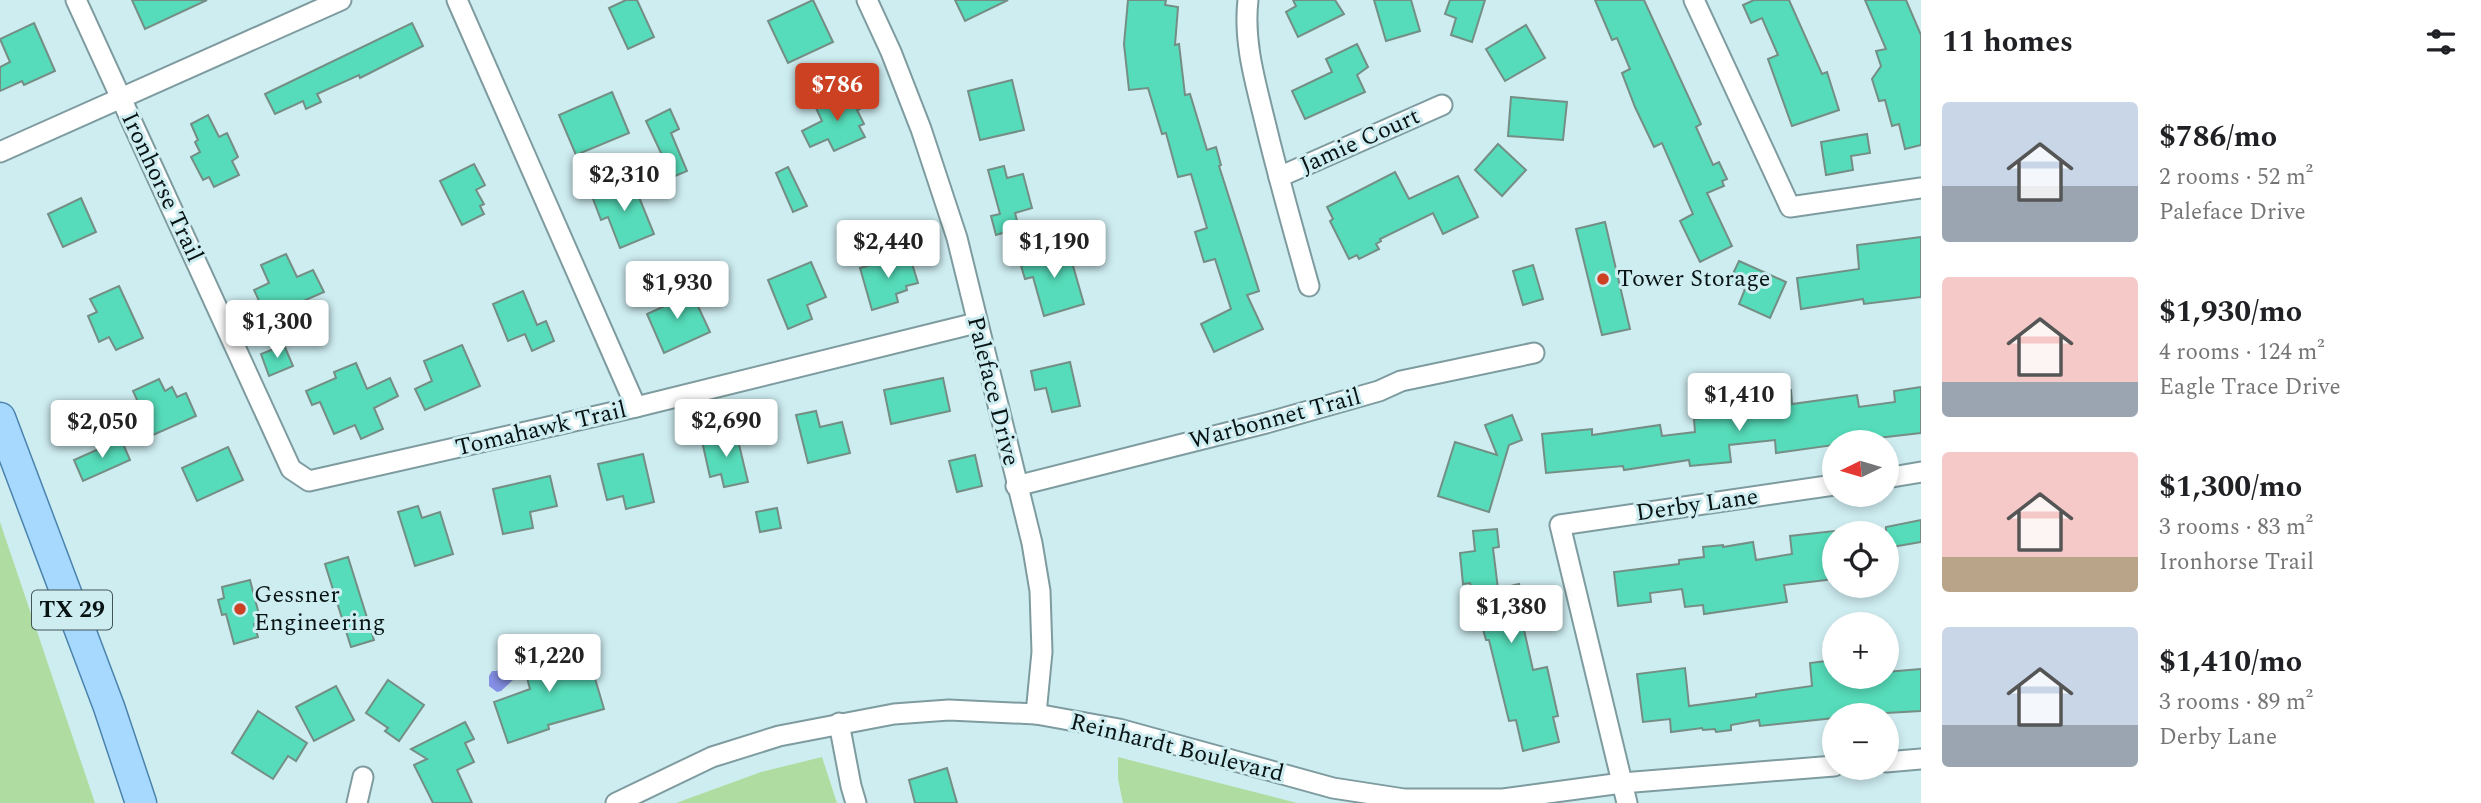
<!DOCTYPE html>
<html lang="en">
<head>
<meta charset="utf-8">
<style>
  body { margin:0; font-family:Spectral,serif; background:#f6f6f6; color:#202124; height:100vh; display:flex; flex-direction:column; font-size:26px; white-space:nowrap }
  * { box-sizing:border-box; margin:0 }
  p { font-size:23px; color:#757577 }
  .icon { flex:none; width:38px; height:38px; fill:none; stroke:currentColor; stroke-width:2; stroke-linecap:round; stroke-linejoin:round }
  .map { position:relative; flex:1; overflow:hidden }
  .drawer { display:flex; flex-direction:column; background:#fff; width:560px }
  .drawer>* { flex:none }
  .needle { width:46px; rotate:265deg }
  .buttons { position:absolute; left:1822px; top:430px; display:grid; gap:14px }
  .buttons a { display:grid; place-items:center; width:77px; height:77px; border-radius:50%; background:#fff; box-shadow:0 4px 10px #0003; font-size:35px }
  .price { position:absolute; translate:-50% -60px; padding:0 16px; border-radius:7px; background:#fff; color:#222; font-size:23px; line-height:46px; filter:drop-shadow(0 2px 4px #0008) }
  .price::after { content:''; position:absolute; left:50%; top:42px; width:21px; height:16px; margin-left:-10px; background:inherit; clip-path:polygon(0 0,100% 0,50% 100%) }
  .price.selected { background:#cb4121; color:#fff }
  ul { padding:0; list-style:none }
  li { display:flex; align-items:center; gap:21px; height:175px; padding:0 21px }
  li span { display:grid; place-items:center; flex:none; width:196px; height:140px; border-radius:7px; color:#555 }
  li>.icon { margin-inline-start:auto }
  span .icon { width:84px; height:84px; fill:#fffc; stroke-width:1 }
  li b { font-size:30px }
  h2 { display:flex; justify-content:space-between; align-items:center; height:84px; padding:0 21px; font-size:30px }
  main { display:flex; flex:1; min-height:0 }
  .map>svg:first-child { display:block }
  .green { fill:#afdda1 }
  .water { fill:#8590e6 }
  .building { fill:#56dcba; stroke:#748e85; stroke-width:2 }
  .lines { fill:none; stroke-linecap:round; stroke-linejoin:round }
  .minor-casing { stroke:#7e9b9f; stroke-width:23 }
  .primary-casing { stroke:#4a83ac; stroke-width:33 }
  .minor { stroke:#fff; stroke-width:19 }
  .primary { stroke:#a7d9fe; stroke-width:30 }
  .poi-dot { fill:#cb4121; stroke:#ceedf1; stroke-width:2.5 }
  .labels { text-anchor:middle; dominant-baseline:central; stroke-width:6; stroke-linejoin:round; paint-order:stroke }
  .shield { fill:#ceedf1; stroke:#435456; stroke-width:2 }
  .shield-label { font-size:23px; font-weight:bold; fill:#081314 }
  .street-label { font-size:24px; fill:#081314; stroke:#ceedf1 }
  .poi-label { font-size:24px; fill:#081314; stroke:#ceedf1; text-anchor:start }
</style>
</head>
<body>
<main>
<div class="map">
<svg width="1921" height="803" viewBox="0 0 1921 803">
  <rect width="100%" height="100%" fill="#ceedf1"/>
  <g class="green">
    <polygon points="0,522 95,803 0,803"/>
    <polygon points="822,757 837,803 676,803 761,772"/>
    <polygon points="1118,757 1297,803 1123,803 1118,779"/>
  </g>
  <polygon class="water" points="500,666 508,666 515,673 515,678 501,691 497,692 489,686 489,676 492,671 497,671"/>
  <g class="building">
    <polygon points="132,0 207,0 145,29"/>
    <polygon points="626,0 637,0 654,37 628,49 609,8"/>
    <polygon points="813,0 833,42 788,63 768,21"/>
    <polygon points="955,0 1008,0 965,21"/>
    <polygon points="1128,0 1166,0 1165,5 1178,7 1175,45 1179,44 1185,95 1190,94 1207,150 1216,147 1221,165 1219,166 1259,291 1247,295 1263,329 1214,352 1201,324 1231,309 1215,259 1204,262 1195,232 1207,228 1191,174 1178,177 1166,133 1162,134 1148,88 1129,90 1124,44"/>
    <polygon points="1293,0 1335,0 1344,14 1298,37 1286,12 1296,6"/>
    <polygon points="1374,0 1411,0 1420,31 1386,41"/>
    <polygon points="1450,0 1485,0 1472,42 1451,35 1456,18 1445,14"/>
    <polygon points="1595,0 1644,0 1701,124 1696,127 1713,165 1719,162 1727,179 1722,181 1724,186 1707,193 1732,246 1700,262 1680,221 1693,214 1662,143 1654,147 1635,107 1622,73 1630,69 1617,38 1612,40"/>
    <polygon points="1754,0 1789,0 1822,74 1827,72 1839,110 1792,126 1768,59 1778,55 1762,18 1751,23 1743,5"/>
    <polygon points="1865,0 1906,0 1921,35 1921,145 1905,149 1899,124 1892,126 1885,100 1879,101 1872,79 1881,66 1876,51 1886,49"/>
    <polygon points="34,23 55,71 24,85 22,81 0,91 0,67 10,62 0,39"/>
    <polygon points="412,23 423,46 360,78 359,75 317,94 321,102 306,109 303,101 275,114 265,94"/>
    <polygon points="1526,25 1545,58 1505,81 1486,49"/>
    <polygon points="1357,44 1368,67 1357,75 1365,92 1305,119 1292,91 1332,72 1326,59"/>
    <polygon points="1012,80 1024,130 980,140 968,91"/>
    <polygon points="852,91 860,109 857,110 864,124 859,126 865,137 834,151 828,139 810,147 802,131 822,121 816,108"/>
    <polygon points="612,92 629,133 576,155 559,115"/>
    <polygon points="1511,97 1567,102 1563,140 1508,136"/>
    <polygon points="670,109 679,129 671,133 687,171 654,185 644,162 662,155 646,121"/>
    <polygon points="208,115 219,137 227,133 238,157 232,161 239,175 214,187 209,177 203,180 191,157 200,152 195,142 198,140 191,124"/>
    <polygon points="1867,134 1870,153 1851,156 1853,170 1826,175 1821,142"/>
    <polygon points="1498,144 1526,170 1502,196 1475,170"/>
    <polygon points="474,164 485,185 476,190 484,204 480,206 484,214 462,225 440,181"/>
    <polygon points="1004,166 1007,178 1023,174 1032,208 1015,213 1019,228 996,235 991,216 1000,214 988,170"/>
    <polygon points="788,167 807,206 793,212 776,173"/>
    <polygon points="1395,172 1409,199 1458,176 1478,217 1443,234 1433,213 1380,239 1381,241 1376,244 1379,249 1359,259 1357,255 1349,259 1330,221 1333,219 1327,207"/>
    <polygon points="632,180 654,234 620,248 608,217 601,220 592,196"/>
    <polygon points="81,198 96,232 63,247 48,214"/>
    <polygon points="1605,222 1630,329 1602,335 1576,229"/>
    <polygon points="1921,237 1921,297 1864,304 1863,299 1801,309 1797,278 1859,269 1857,245"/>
    <polygon points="1067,245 1084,304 1044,316 1033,277 1025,279 1019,259"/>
    <polygon points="286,254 297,277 313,270 324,292 294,305 302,322 272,336 264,319 267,318 254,290 269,283 261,265"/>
    <polygon points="909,254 918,283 906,286 907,290 896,294 898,302 872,310 860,268"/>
    <polygon points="1739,261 1786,282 1770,318 1739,304 1745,289 1729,282"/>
    <polygon points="811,262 826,297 807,305 812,319 788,329 768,280"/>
    <polygon points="1533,265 1543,299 1523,305 1513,271"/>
    <polygon points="681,285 690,306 697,304 710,332 664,353 647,314 667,305 662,293"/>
    <polygon points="119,286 143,338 116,350 109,337 99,342 88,316 97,312 90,299"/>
    <polygon points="523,291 537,325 546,321 554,341 532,351 525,334 508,341 493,304"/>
    <polygon points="284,345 293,366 269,376 261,354"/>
    <polygon points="462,345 480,386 425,410 415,389 432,381 424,361"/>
    <polygon points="1070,362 1080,406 1052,412 1046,388 1035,390 1031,371"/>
    <polygon points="356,363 367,389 390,378 398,396 374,408 383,429 361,439 355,425 334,434 320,402 312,405 306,391 336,378 334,372"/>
    <polygon points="943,378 950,411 891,424 884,390"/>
    <polygon points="159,379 165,391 172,387 177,397 186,393 196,416 153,435 133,391"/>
    <polygon points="1921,387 1921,433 1834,443 1834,445 1776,453 1775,440 1729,445 1731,462 1690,466 1689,460 1624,470 1623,466 1546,473 1542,434 1592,429 1592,435 1660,425 1662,436 1695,432 1694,419 1746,413 1744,395 1791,390 1792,404 1857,395 1859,407 1895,402 1894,391"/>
    <polygon points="816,411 820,427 842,422 850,453 808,463 796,415"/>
    <polygon points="1512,415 1522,440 1509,445 1489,512 1438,496 1455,442 1497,455 1485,425"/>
    <polygon points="736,432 748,482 724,487 721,474 710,477 702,441"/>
    <polygon points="121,439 130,460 83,481 74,460"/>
    <polygon points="228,447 243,480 197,501 182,468"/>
    <polygon points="643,454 654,502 626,509 623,496 607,500 598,464"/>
    <polygon points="975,455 982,486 957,492 949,461"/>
    <polygon points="550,476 557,506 530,512 533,528 503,534 493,489"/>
    <polygon points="418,506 422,518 440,512 453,554 415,566 398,512"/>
    <polygon points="777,508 781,528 760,532 756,512"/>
    <polygon points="1921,520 1921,542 1886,548 1886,527"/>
    <polygon points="1497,529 1499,547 1493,548 1498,589 1519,584 1531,628 1524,630 1533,670 1547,667 1558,716 1553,717 1559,742 1523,751 1516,720 1509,721 1489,640 1486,640 1470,583 1463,584 1460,553 1475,551 1473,531"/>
    <polygon points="1834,531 1834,579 1784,585 1787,602 1704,614 1703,605 1685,607 1682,589 1650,593 1651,602 1618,606 1614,572 1679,564 1679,560 1704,557 1703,547 1723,545 1723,547 1753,542 1756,560 1792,554 1790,536"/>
    <polygon points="348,557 374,640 351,647 325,564"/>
    <polygon points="250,580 261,622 254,624 258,637 234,644 226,614 222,615 218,600 224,598 222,587"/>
    <polygon points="542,642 546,660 568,653 571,663 589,658 604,709 548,725 549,729 508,743 494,702 530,689 520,652"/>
    <polygon points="1834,660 1834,677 1886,677 1886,672 1921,669 1921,711 1834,716 1834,718 1760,726 1759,720 1731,725 1731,730 1716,732 1715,729 1703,730 1702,728 1671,732 1670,719 1643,722 1637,674 1685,668 1689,706 1756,697 1756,694 1812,686 1810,663"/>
    <polygon points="388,680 424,705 399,741 385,731 388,728 366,713"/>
    <polygon points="336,686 354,720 314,741 296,707"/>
    <polygon points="258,711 307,743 296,761 288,756 273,779 232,753"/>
    <polygon points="465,722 474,739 465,743 474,762 457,770 472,803 433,803 414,765 427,759 411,749"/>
    <polygon points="947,768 957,803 915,803 909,780"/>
  </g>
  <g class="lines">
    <defs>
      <g id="minor">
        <polyline points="76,0 291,469 309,481 636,407 976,323"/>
        <polyline points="457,0 636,407"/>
        <polyline points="867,0 891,52 921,129 957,238 1032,543 1040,591 1042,652 1036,714"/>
        <path d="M1248 0C1243 43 1256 84 1266 126 1279 180 1294 233 1309 286"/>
        <polyline points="1694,0 1790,207 1921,188"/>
        <polyline points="0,152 341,0"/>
        <polyline points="1279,177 1442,105"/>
        <polyline points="1886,478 1921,472"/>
        <polyline points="1016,486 1266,423 1379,391 1401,381 1534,353"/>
        <polyline points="839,723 851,786 856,803"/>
        <polyline points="1886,762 1921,759"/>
        <polyline points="357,803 363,777"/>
        <polyline points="616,803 712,757 779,736 894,714 949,710 1036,714 1119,729 1333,788 1404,799 1503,799 1622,783 1834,766"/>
        <polyline points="1627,803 1560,525 1834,485"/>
      </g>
      <polyline id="primary" points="0,418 109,707 141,803"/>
    </defs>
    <use href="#minor" class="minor-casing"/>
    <use href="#primary" class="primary-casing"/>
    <use href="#minor" class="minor"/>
    <use href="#primary" class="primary"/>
  </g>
  <g class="poi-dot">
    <circle cx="1603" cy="279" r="7"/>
    <circle cx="240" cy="609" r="7"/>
  </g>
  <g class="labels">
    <rect class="shield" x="32" y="590.5" width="80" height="39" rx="5"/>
    <g class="shield-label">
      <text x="72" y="610">TX 29</text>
    </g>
    <g class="street-label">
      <text transform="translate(1360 141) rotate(-24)">Jamie Court</text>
      <text transform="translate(162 187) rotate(65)">Ironhorse Trail</text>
      <text transform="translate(993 391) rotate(76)">Paleface Drive</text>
      <text transform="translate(1275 419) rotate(-15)">Warbonnet Trail</text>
      <text transform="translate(541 429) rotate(-13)">Tomahawk Trail</text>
      <text transform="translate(1697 505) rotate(-8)">Derby Lane</text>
      <text transform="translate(1177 748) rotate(14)">Reinhardt Boulevard</text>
    </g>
    <g class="poi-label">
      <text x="1617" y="279">Tower Storage</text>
      <text x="254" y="595">Gessner<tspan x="254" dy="28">Engineering</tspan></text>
    </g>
  </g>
</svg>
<div class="buttons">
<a><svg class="needle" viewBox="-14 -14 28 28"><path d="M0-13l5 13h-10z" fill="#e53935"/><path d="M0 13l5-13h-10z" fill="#757577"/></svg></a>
<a><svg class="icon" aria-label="locate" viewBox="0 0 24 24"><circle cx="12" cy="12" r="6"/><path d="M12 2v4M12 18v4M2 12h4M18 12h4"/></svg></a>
<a>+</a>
<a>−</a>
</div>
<b class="price selected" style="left:837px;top:123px">$786</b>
<b class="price" style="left:624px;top:213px">$2,310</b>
<b class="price" style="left:888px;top:280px">$2,440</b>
<b class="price" style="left:1054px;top:280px">$1,190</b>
<b class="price" style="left:677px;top:321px">$1,930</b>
<b class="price" style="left:277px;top:360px">$1,300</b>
<b class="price" style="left:1739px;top:433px">$1,410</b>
<b class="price" style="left:726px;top:459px">$2,690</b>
<b class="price" style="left:102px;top:460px">$2,050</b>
<b class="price" style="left:1511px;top:645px">$1,380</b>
<b class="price" style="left:549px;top:694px">$1,220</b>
</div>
<section class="drawer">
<h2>11 homes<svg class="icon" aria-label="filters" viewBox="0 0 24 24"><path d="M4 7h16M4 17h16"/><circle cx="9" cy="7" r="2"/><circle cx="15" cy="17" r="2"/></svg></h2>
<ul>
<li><span style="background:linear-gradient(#c9d6e8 60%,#9aa5b1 0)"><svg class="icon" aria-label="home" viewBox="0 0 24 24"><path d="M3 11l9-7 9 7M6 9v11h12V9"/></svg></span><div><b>$786/mo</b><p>2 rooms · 52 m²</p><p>Paleface Drive</p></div></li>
<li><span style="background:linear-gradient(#f6c9c9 75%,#9aa5b1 0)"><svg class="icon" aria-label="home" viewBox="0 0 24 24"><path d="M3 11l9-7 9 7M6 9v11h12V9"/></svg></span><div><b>$1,930/mo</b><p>4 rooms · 124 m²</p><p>Eagle Trace Drive</p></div></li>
<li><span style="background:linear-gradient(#f6c9c9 75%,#b9a48a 0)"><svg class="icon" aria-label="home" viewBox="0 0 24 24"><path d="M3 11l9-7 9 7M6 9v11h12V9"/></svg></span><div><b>$1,300/mo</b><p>3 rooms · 83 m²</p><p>Ironhorse Trail</p></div></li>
<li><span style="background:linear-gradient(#c9d6e8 70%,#9aa5b1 0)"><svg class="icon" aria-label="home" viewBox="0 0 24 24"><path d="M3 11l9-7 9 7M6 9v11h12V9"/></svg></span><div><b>$1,410/mo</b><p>3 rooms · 89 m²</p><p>Derby Lane</p></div></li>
</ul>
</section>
</main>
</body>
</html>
